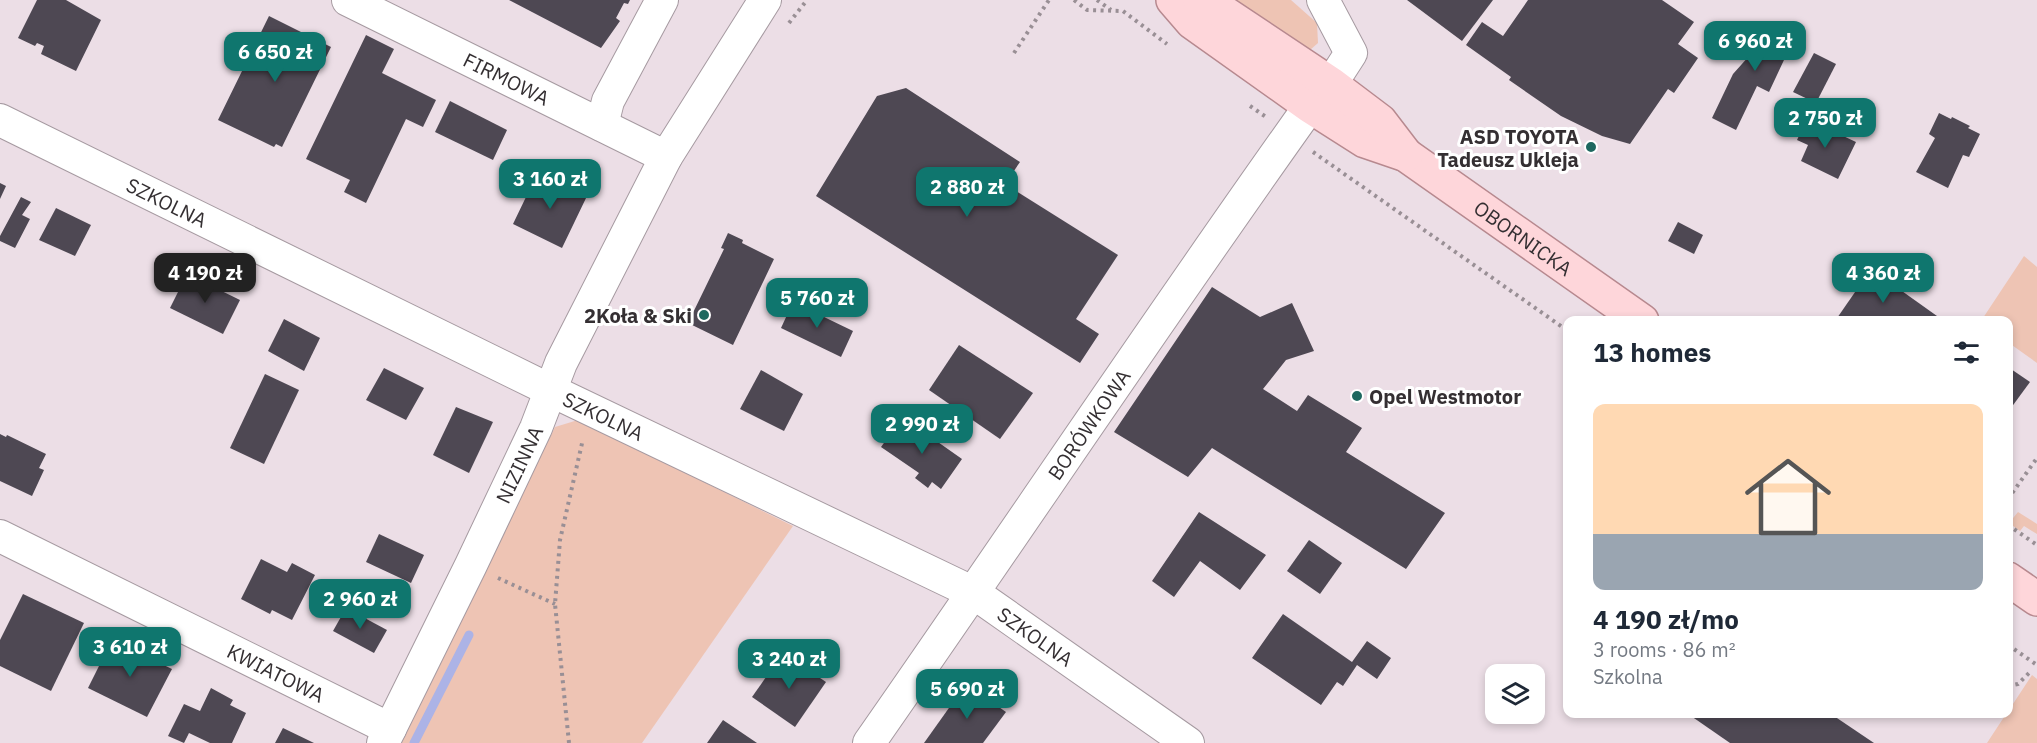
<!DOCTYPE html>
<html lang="en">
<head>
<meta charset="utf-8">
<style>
  body { margin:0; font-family:"IBM Plex Sans",sans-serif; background:#f2f2f3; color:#1f2937; height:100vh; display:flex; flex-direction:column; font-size:22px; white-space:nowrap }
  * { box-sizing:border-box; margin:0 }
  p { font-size:20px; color:#747a83 }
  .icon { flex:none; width:33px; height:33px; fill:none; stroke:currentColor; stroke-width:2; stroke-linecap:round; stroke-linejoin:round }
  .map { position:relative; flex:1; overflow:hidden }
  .sheet { position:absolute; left:1563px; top:316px; width:450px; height:402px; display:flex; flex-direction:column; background:#fff; border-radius:12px; box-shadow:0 3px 9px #0003 }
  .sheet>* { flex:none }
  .fabs { position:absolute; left:1485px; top:664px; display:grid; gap:12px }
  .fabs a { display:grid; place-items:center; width:60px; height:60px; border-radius:12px; background:#fff; box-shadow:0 3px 9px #0003; font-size:30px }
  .price { position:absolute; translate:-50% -51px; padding:0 14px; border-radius:12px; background:#0f766e; color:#fff; font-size:20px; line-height:39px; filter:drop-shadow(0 2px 3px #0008) }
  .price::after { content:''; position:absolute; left:50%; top:36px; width:18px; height:14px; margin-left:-9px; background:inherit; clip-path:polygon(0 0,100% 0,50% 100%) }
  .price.current { background:#222; color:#fff }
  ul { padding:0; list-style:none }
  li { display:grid; align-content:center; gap:12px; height:318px; padding:0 30px }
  li span { display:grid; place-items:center; height:186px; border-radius:12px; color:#555 }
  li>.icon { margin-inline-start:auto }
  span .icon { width:108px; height:108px; fill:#fffc; stroke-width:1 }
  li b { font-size:26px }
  h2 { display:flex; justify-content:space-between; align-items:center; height:72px; padding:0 30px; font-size:26px }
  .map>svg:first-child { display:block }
  .green { fill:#eec4b4 }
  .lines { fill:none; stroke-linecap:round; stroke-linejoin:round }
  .stream { stroke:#acb3e6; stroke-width:9 }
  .building { fill:#4e4853 }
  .minor-casing { stroke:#a69aa1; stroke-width:34 }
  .major-casing { stroke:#b7898f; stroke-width:36 }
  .path { stroke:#998f95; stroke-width:4; stroke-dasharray:3 4.5; stroke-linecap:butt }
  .minor { stroke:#fff; stroke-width:32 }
  .major { stroke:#fed6da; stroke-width:33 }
  .poi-dot { fill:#1e6860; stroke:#fff; stroke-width:2 }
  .labels { text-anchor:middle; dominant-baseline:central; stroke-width:6; stroke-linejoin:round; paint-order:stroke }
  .street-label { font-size:20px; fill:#342f32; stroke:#fff }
  .poi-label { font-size:20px; font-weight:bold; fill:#342f32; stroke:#fff; text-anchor:end }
</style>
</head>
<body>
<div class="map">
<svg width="2037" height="743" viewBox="0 0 2037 743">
  <rect width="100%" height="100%" fill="#ecdee6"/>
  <g class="green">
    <polygon points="1225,0 1291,0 1317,23 1318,43 1310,50 1290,45"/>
    <polygon points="2024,256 2037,267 2037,363 2009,343 2008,321 1981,321"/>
    <polygon points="578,420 793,526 642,743 397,743 555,427"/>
    <polygon points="2018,512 2037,524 2037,534 2024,526 2020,531 2009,523"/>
    <polygon points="2032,675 2037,679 2037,743 1987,743 2006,714 2008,714 2009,710"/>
  </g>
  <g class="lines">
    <polyline class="stream" points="414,743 469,635"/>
  </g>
  <g class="building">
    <polygon points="37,0 66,0 101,20 76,71 41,54 44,46 37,43 35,46 18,38"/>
    <polygon points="509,0 630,0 628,4 624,3 616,18 620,21 601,48"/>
    <polygon points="1407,0 1493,0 1462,41"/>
    <polygon points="1528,0 1662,0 1694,22 1678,44 1698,58 1674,93 1668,89 1630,144 1602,136 1561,116 1509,80 1511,77 1466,45 1482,22 1503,36"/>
    <polygon points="269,16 331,47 282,147 276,144 274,147 218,120"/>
    <polygon points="1791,22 1791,45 1769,92 1757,86 1736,130 1712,118 1733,74 1758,46 1757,23"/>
    <polygon points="366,35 394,49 382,73 436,100 423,127 406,119 366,203 344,192 350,180 306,159"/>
    <polygon points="1814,53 1836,64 1816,103 1793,92"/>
    <polygon points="906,88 1020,162 1005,184 1118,255 1076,319 1099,334 1080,363 816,196 877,96"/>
    <polygon points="450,101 507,130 493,160 435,132"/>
    <polygon points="1939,113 1951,119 1952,117 1970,126 1968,128 1980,134 1969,157 1963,155 1948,188 1916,172 1935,138 1929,134"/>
    <polygon points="1807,119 1856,142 1838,179 1801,161 1808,145 1797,140"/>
    <polygon points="538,172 562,184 564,180 572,185 570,188 587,196 562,248 513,224"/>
    <polygon points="0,183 6,186 0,199"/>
    <polygon points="21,197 31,202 22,215 30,219 15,248 0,241 0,236"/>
    <polygon points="56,208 91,225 75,256 39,240"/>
    <polygon points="1678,222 1703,235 1694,254 1668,241"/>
    <polygon points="728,233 743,240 742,243 774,259 733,345 688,323 724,249 721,248"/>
    <polygon points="1871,269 1944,321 1835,321"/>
    <polygon points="187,274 240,300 223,334 170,308"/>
    <polygon points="1212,287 1260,317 1292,303 1314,351 1286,360 1263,389 1297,411 1308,395 1362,428 1346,452 1445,513 1406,569 1212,448 1188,477 1114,432"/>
    <polygon points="793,302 853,331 841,357 781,328"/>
    <polygon points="284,319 320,338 304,371 268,351"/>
    <polygon points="959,345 1033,393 1000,439 929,390"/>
    <polygon points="2008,367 2030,382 2008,412"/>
    <polygon points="384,368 424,388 406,420 366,400"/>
    <polygon points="761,370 803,394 784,431 740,409"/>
    <polygon points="265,374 299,390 264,464 230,448"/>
    <polygon points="456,407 493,422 469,473 433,455"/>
    <polygon points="899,422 914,433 918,428 962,459 941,489 932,482 928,488 915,478 919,473 881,447"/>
    <polygon points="0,434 6,437 7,435 46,454 39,468 44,470 32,496 0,481"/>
    <polygon points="1199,512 1266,555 1240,590 1200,561 1174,597 1152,581"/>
    <polygon points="379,534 424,555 411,583 366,562"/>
    <polygon points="1309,540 1342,563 1320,594 1287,571"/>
    <polygon points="261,559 287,572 292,563 315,575 292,620 272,610 270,614 241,599"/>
    <polygon points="23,594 84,623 51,691 0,666 0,640"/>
    <polygon points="346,608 387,630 374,653 333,631"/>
    <polygon points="1283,614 1352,662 1367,641 1391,658 1377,679 1357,665 1343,686 1337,682 1321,705 1252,658"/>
    <polygon points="112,640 172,669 147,717 88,688"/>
    <polygon points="783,653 826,682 795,727 752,697"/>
    <polygon points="966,684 1006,712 983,743 924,743"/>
    <polygon points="211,688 233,700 230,705 246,713 232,743 210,743 189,733 184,743 168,736 184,704 200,711"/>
    <polygon points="1692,714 1831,714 1874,743 1730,743 1691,716"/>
    <polygon points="723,720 757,743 707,743"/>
    <polygon points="283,728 314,743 275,743"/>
  </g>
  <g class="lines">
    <defs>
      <g id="minor">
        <path id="s1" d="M348 0 666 157"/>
        <polyline points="1323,0 1351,53 1331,84"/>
        <path id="s2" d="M0 120 552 391 974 593 1188 743"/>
        <polyline points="602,125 608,101 662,0"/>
        <path id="s3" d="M0 536 390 729"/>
        <path id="s4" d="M383 743 471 565 536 428 561 363 666 157 765 0"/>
        <path id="s5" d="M869 743C1017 531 1160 316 1310 106"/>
      </g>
      <g id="major">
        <path id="s6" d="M1173 0 1192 22 1310 106 1365 141 1406 155 1642 321"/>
        <polyline points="1200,0 1208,2 1331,84 1380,121 1406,155"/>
        <polyline points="2008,579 2037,599"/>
      </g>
    </defs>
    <use href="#minor" class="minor-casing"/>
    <use href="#major" class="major-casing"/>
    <g class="path">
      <polyline points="1074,0 1087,10 1123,11 1167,44"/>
      <polyline points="1097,0 1111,10"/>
      <polyline points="789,23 807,0"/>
      <polyline points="1014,53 1049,0"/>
      <polyline points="1250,106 1266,117"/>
      <polyline points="1313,152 1568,331"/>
      <polyline points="2008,499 2037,458"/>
      <polyline points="2008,525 2037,545"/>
      <polyline points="498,578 555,604"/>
      <polyline points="2008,645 2037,665"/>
      <polyline points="2008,686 2018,684 2031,671"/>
      <polyline points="569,743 555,604 560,540 583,439"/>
    </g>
    <use href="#minor" class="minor"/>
    <use href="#major" class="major"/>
  </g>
  <g class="poi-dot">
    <circle cx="1591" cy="147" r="6"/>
    <circle cx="704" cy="315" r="6"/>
    <circle cx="1357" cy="396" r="6"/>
  </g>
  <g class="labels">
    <g class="street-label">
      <text stroke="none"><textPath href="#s1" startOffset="177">FIRMOWA</textPath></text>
      <text stroke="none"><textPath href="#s2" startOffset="186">SZKOLNA</textPath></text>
      <text stroke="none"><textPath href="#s6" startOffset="426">OBORNICKA</textPath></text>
      <text stroke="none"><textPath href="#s2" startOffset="672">SZKOLNA</textPath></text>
      <text stroke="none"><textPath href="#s5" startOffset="387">BORÓWKOWA</textPath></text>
      <text stroke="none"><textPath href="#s4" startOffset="310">NIZINNA</textPath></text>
      <text stroke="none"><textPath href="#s2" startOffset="1158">SZKOLNA</textPath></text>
      <text stroke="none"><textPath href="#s3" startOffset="308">KWIATOWA</textPath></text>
    </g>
    <g class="poi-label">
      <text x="1579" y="136">ASD TOYOTA<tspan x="1579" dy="23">Tadeusz Ukleja</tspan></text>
      <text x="692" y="315">2Koła &amp; Ski</text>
      <text x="1369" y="396" text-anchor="start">Opel Westmotor</text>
    </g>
  </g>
</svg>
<div class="fabs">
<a><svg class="icon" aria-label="layers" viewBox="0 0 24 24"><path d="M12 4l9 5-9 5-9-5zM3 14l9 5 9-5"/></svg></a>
</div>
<b class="price" style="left:1755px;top:72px">6 960 zł</b>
<b class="price" style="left:275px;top:83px">6 650 zł</b>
<b class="price" style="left:1825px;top:149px">2 750 zł</b>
<b class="price" style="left:550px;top:210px">3 160 zł</b>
<b class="price" style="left:967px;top:218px">2 880 zł</b>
<b class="price current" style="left:205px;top:304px">4 190 zł</b>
<b class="price" style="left:1883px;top:304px">4 360 zł</b>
<b class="price" style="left:817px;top:329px">5 760 zł</b>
<b class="price" style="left:922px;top:455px">2 990 zł</b>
<b class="price" style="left:360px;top:630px">2 960 zł</b>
<b class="price" style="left:130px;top:678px">3 610 zł</b>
<b class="price" style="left:789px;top:690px">3 240 zł</b>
<b class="price" style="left:967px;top:720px">5 690 zł</b>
<section class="sheet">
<h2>13 homes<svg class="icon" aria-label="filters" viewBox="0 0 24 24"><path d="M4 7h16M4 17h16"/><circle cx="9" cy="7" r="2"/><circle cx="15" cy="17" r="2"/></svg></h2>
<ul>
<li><span style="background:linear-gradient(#ffd9b3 70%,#9aa5b1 0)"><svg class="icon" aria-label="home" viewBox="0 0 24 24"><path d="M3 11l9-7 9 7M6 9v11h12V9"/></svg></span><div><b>4 190 zł/mo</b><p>3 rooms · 86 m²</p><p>Szkolna</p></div></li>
</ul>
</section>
</div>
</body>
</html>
